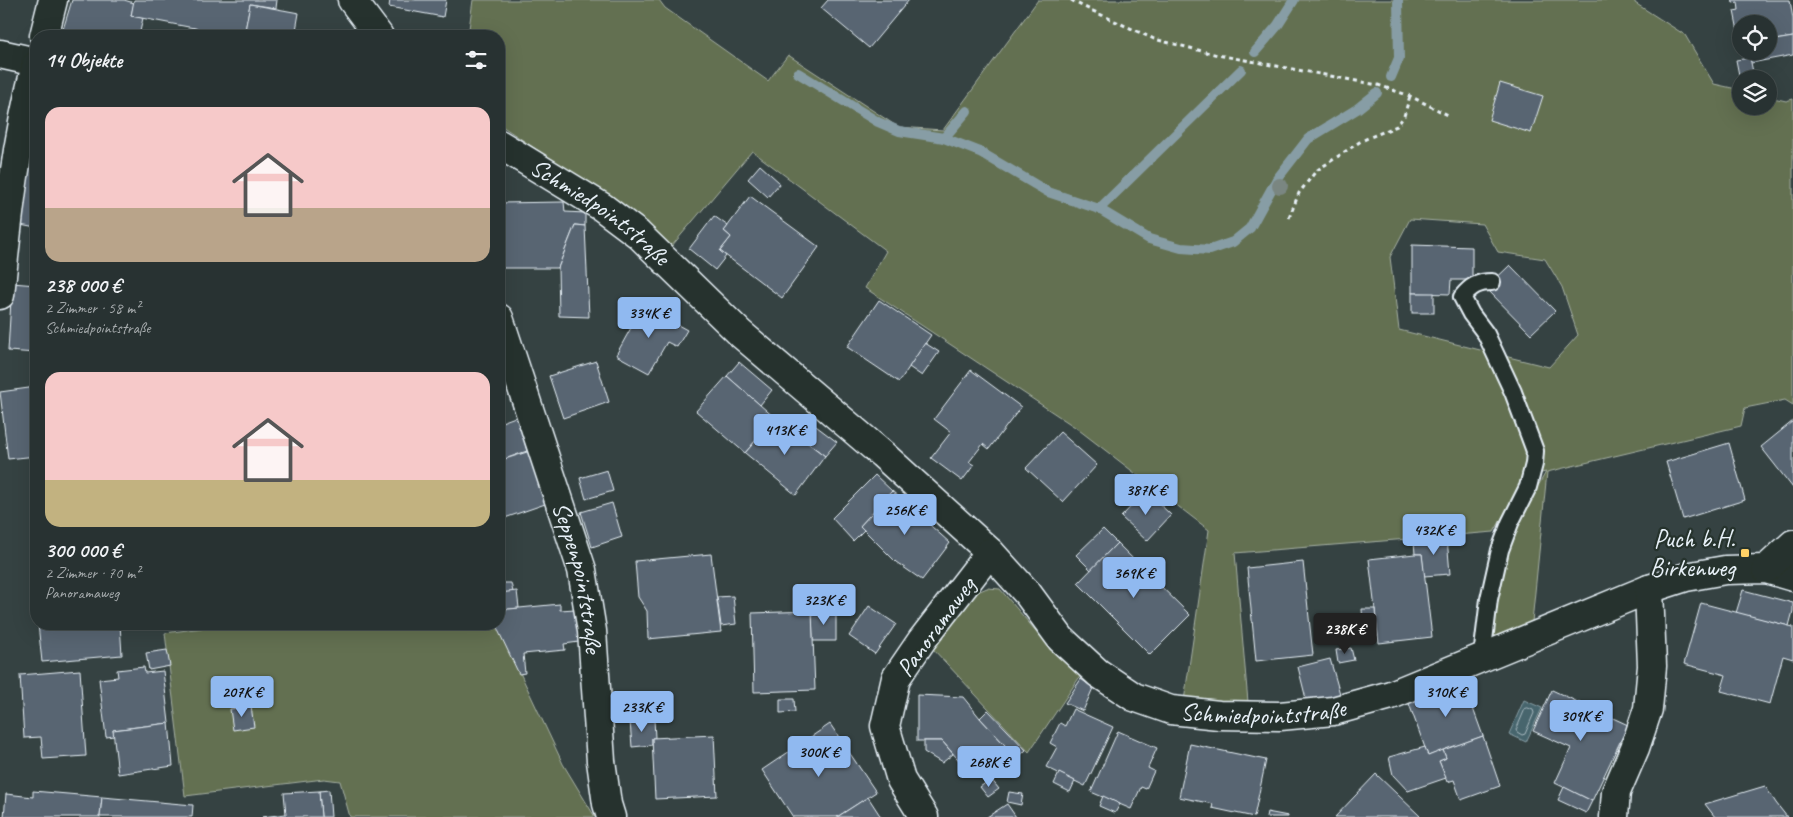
<!DOCTYPE html>
<html lang="de">
<head>
<meta charset="utf-8">
<style>
  body { margin:0; font-family:Caveat,sans-serif; background:#303a3a; color:#f1f3f6; height:100vh; display:flex; flex-direction:column; font-size:19px; white-space:nowrap }
  * { box-sizing:border-box; margin:0 }
  p { font-size:16px; color:#a5aaac }
  .icon { flex:none; width:28px; height:28px; fill:none; stroke:currentColor; stroke-width:2; stroke-linecap:round; stroke-linejoin:round }
  .map { position:relative; flex:1; overflow:hidden }
  .sheet { position:absolute; left:30px; top:30px; width:475px; height:600px; display:flex; flex-direction:column; background:#283232; border-radius:20px; box-shadow:0 5px 20px #0002,0 0 0 1px #444d4d }
  .sheet>* { flex:none }
  .tools { position:absolute; left:1732px; top:15px; display:grid; gap:10px }
  .tools a { display:grid; place-items:center; width:45px; height:45px; border-radius:50%; background:#283232; box-shadow:0 5px 20px #0002,0 0 0 1px #444d4d; font-size:25px }
  .price { position:absolute; translate:-50% -42px; padding:0 11px; border-radius:5px; background:#90b9f0; color:#111; font-size:16px; line-height:32px; filter:drop-shadow(0 1px 2px #0008) }
  .price::after { content:''; position:absolute; left:50%; top:30px; width:15px; height:11px; margin-left:-8px; background:inherit; clip-path:polygon(0 0,100% 0,50% 100%) }
  .price.current { background:#222; color:#fff }
  ul { padding:0; list-style:none }
  li { display:grid; align-content:center; gap:10px; height:265px; padding:0 15px }
  li span { display:grid; place-items:center; height:155px; border-radius:15px; color:#555 }
  li>.icon { margin-inline-start:auto }
  span .icon { width:90px; height:90px; fill:#fffc; stroke-width:1 }
  li b { font-size:21px }
  h2 { display:flex; justify-content:space-between; align-items:center; height:60px; padding:0 15px; font-size:21px }
  .map>svg:first-child { display:block }
  .green { fill:#637051; stroke:#a6b0a4; fill-rule:evenodd }
  .water { fill:#47656d; stroke:#879da5 }
  .lines { fill:none; stroke-linecap:round; stroke-linejoin:round }
  .shore { stroke:#a8b9c0; stroke-width:1 }
  .stream { stroke:#879da5; stroke-width:10 }
  .building { fill:#586572; stroke:#e8f1f8 }
  .lane-casing { stroke:#e8f1f8; stroke-width:20 }
  .street-casing { stroke:#e8f1f8; stroke-width:31 }
  .secondary-casing { stroke:#e8f1f8; stroke-width:31 }
  .path { stroke:#e8f1f8; stroke-width:3; stroke-dasharray:4 4; stroke-linecap:butt }
  .lane { stroke:#26332d; stroke-width:16 }
  .street { stroke:#26332d; stroke-width:28 }
  .secondary { stroke:#26332d; stroke-width:28 }
  .tree { fill:#7a8681 }
  .poi-dot { fill:#ffd166; stroke:#26332d; stroke-width:2 }
  .labels { text-anchor:middle; dominant-baseline:central; stroke-width:4.5; stroke-linejoin:round; paint-order:stroke }
  .street-label { font-size:25px; fill:#e8f1f8; stroke:#26332d }
  .poi-label { font-size:25px; fill:#e8f1f8; stroke:#26332d; text-anchor:end }
</style>
</head>
<body>
<div class="map">
<svg width="1793" height="817" viewBox="0 0 1793 817">
  <rect width="100%" height="100%" fill="#354242"/>
  <filter id="ink" filterUnits="userSpaceOnUse"><feTurbulence type="fractalNoise" baseFrequency=".02" numOctaves="2"/><feDisplacementMap in="SourceGraphic" scale="10" xChannelSelector="R" yChannelSelector="G"/><feConvolveMatrix kernelMatrix="1 2 1 2 8 2 1 2 1" color-interpolation-filters="sRGB"/></filter>
  <g filter="url(#ink)">
    <g class="green">
      <path d="M473 0H659L665 8 768 81 788 55 898 127 943 130 1038 0H1635V3L1685 35 1714 84 1741 90V106H1769V97L1786 101 1793 99V405L1785 400 1745 408 1741 426 1547 472 1532 622 1493 638 1501 569 1514 528 1546 472 1526 476 1494 532 1235 553 1248 702 1184 701 1209 530 1075 427 865 288 886 251 752 151 671 247 613 197 571 173 499 124V36H468ZM1410 219 1482 224 1498 252 1545 259 1562 287 1578 335 1549 367 1399 330 1390 257Z"/>
      <polygon points="987,588 1000,589 1041,637 1081,675 1029,752 933,649 973,594"/>
      <polygon points="232,624 497,624 563,764 595,817 350,817 340,781 324,779 185,796 165,633"/>
    </g>
    <polygon class="water" points="1524,700 1542,708 1526,742 1509,734"/>
    <g class="lines">
      <polygon class="shore" points="1528,708 1533,710 1534,713 1525,734 1522,735 1517,732 1516,730 1525,709"/>
      <g class="stream">
        <polyline points="1255,52 1278,25 1294,0"/>
        <polyline points="798,73 878,122 899,131 944,138 980,152 1048,192 1099,209 1149,239 1181,248 1210,250 1233,242 1250,228 1277,179 1308,139 1357,109 1377,93"/>
        <polyline points="1391,77 1399,58 1398,0"/>
        <polyline points="944,138 967,111"/>
        <polyline points="1099,209 1241,70"/>
      </g>
    </g>
    <g class="building">
      <polygon points="72,0 124,0 134,3 131,16 143,18 139,36 61,36"/>
      <polygon points="134,0 277,0 276,8 250,4 244,36 236,36 131,16"/>
      <polygon points="390,0 446,0 443,17 389,7"/>
      <polygon points="828,0 909,0 869,48 821,8"/>
      <polygon points="1732,0 1790,0 1793,19 1793,37 1769,41 1769,24 1741,24 1741,35 1739,36 1734,11 1739,10 1738,2 1733,3"/>
      <polygon points="250,4 299,13 295,36 244,36"/>
      <polygon points="193,28 232,35 192,36"/>
      <polygon points="1793,37 1793,55 1751,63 1749,51 1769,51 1769,41"/>
      <polygon points="1750,58 1753,72 1739,75 1736,60"/>
      <polygon points="1500,83 1543,96 1531,133 1489,120"/>
      <polygon points="28,150 36,151 36,228 15,224"/>
      <polygon points="760,165 780,183 768,197 748,179"/>
      <polygon points="750,196 819,247 782,298 720,251 731,237 724,231"/>
      <polygon points="564,202 565,212 585,213 585,226 575,225 558,268 499,268 499,203"/>
      <polygon points="714,216 728,226 724,231 731,237 720,251 726,256 715,270 689,249"/>
      <polygon points="575,225 585,226 589,317 559,316 558,268"/>
      <polygon points="1412,245 1472,247 1472,280 1451,280 1450,294 1412,293"/>
      <polygon points="1510,265 1555,311 1531,334 1486,288"/>
      <polygon points="12,283 36,285 36,353 8,351"/>
      <rect x="1412" y="293" width="22" height="20"/>
      <polygon points="879,300 931,335 899,382 847,347"/>
      <polygon points="643,306 687,330 677,347 667,342 649,373 616,355"/>
      <polygon points="925,343 939,352 922,376 909,367"/>
      <polygon points="596,361 609,402 563,418 549,376"/>
      <polygon points="739,362 772,390 760,405 727,376"/>
      <polygon points="971,370 1021,407 989,449 983,444 969,462 974,465 962,481 931,458 951,432 934,419"/>
      <polygon points="727,376 775,418 745,453 696,411"/>
      <polygon points="36,387 36,456 8,459 0,392"/>
      <polygon points="518,416 527,451 499,461 499,423"/>
      <polygon points="804,417 837,442 825,456 793,431"/>
      <polygon points="775,418 825,456 796,495 745,453"/>
      <polygon points="1793,421 1793,488 1761,447"/>
      <polygon points="1060,432 1097,465 1063,502 1026,468"/>
      <polygon points="1729,443 1745,500 1683,519 1666,462"/>
      <polygon points="530,451 548,503 499,520 499,461"/>
      <polygon points="607,470 613,491 586,499 580,478"/>
      <polygon points="875,475 892,491 860,526 864,530 853,541 832,518"/>
      <polygon points="892,491 950,543 922,580 896,562 860,526"/>
      <polygon points="1146,491 1171,515 1147,541 1121,517"/>
      <polygon points="612,503 622,537 592,547 581,512"/>
      <polygon points="1103,529 1117,543 1091,570 1076,555"/>
      <polygon points="1447,538 1450,574 1424,576 1422,554 1415,554 1414,541"/>
      <polygon points="1117,543 1190,615 1150,655 1078,583"/>
      <polygon points="711,554 721,632 648,639 647,611 638,597 635,561"/>
      <polygon points="1415,554 1422,554 1432,637 1379,643 1369,559"/>
      <polygon points="1303,562 1313,655 1256,661 1247,568"/>
      <polygon points="499,583 511,583 513,592 499,593"/>
      <polygon points="1743,590 1793,603 1793,611 1789,626 1736,613"/>
      <polygon points="517,591 519,608 499,610 499,593"/>
      <polygon points="733,596 736,624 721,626 717,597"/>
      <polygon points="1701,603 1793,627 1793,659 1783,656 1770,704 1721,691 1726,675 1684,664"/>
      <polygon points="560,604 560,610 575,609 579,642 564,644 565,650 523,654 525,673 519,674 498,630 499,610"/>
      <polygon points="869,606 896,624 875,654 849,636"/>
      <polygon points="1362,609 1375,609 1377,636 1364,637"/>
      <polygon points="836,610 836,641 813,641 812,611"/>
      <polygon points="812,611 815,690 754,692 752,613"/>
      <polygon points="38,624 120,624 122,655 42,662"/>
      <polygon points="1351,648 1354,660 1338,663 1336,650"/>
      <polygon points="167,650 170,666 149,670 146,653"/>
      <polygon points="1330,659 1340,694 1307,703 1298,667"/>
      <polygon points="144,667 145,673 163,671 169,723 113,730 114,736 106,737 99,679 118,677 117,670"/>
      <polygon points="80,670 86,756 43,759 41,737 24,738 20,675"/>
      <polygon points="1081,679 1093,688 1083,711 1065,703"/>
      <polygon points="1463,681 1483,736 1428,756 1408,701"/>
      <polygon points="1552,690 1628,725 1592,801 1555,783 1571,748 1533,731"/>
      <polygon points="917,695 963,697 980,718 1005,745 972,775 942,741 917,741"/>
      <polygon points="780,699 794,699 795,712 780,713"/>
      <polygon points="251,706 254,727 233,730 230,709"/>
      <polygon points="1073,709 1113,727 1085,786 1046,767 1057,747 1050,743 1060,723 1065,726"/>
      <polygon points="988,710 1026,750 1014,761 1002,749 1005,745 980,718"/>
      <polygon points="654,719 655,738 652,738 652,745 632,747 630,721"/>
      <polygon points="169,723 173,766 118,774 113,730"/>
      <polygon points="830,724 876,792 837,817 793,817 762,770"/>
      <polygon points="1118,731 1157,748 1148,768 1154,771 1146,789 1141,787 1131,809 1091,792"/>
      <polygon points="714,735 717,796 655,799 652,738"/>
      <polygon points="1483,736 1500,786 1461,800 1454,780 1447,782 1439,761 1446,758 1443,750"/>
      <polygon points="924,741 942,741 953,754 942,763 924,752"/>
      <polygon points="1190,744 1266,760 1254,817 1212,808 1213,804 1179,797"/>
      <polygon points="1425,747 1428,756 1443,750 1446,758 1439,761 1446,778 1408,791 1393,775 1389,757"/>
      <polygon points="1059,773 1075,781 1070,792 1054,784"/>
      <polygon points="1376,774 1420,816 1419,817 1335,817"/>
      <polygon points="991,779 999,789 988,797 980,787"/>
      <polygon points="1765,786 1776,803 1787,817 1715,817 1705,804"/>
      <polygon points="1564,787 1592,801 1586,813 1558,800"/>
      <polygon points="329,790 331,817 321,817 319,791"/>
      <polygon points="33,791 102,797 100,817 4,817 6,794 33,797"/>
      <polygon points="319,791 321,817 262,817 286,814 284,793"/>
      <polygon points="1009,792 1023,794 1021,805 1007,802"/>
      <polygon points="1103,796 1120,804 1115,813 1099,806"/>
      <polygon points="102,797 193,805 192,817 100,817"/>
      <polygon points="868,797 881,817 837,817"/>
      <polygon points="1007,804 1016,817 987,817"/>
      <polygon points="1267,812 1288,816 1288,817 1266,817"/>
    </g>
    <g class="lines">
      <defs>
        <path id="lane" d="M1482 657 1489 599 1500 550 1510 523 1528 487 1534 464 1535 451 1513 392 1486 334 1471 314 1462 297C1471 286 1478 282 1492 282"/>
        <g id="street">
          <polyline points="352,0 379,36"/>
          <polyline points="0,54 36,62"/>
          <path id="s1" d="M499 144 602 207 638 234 741 334 882 454 990 552 1028 594 1061 639 1098 673 1134 697 1171 710 1219 715 1280 716 1333 711 1391 695 1649 589 1686 577 1725 570 1766 569 1793 577"/>
          <path id="s2" d="M499 318 582 570 592 631 601 761 607 804 611 817"/>
          <polyline points="1766,569 1793,544"/>
          <polyline points="924,817 901,780 885,726 896,678 922,640 990,552"/>
          <polyline points="1614,817 1616,792 1635,748 1648,709 1652,666 1649,589"/>
        </g>
        <g id="secondary">
          <polyline points="44,36 53,0"/>
          <path d="M0 295C8 217 16 141 36 65"/>
        </g>
      </defs>
      <use href="#lane" class="lane-casing"/>
      <use href="#street" class="street-casing"/>
      <use href="#secondary" class="secondary-casing"/>
      <g class="path">
        <polyline points="1071,0 1082,6 1154,39 1218,55 1378,85 1410,96 1450,116"/>
        <polyline points="1289,218 1299,193 1316,171 1361,141 1397,126 1404,116 1410,96"/>
      </g>
      <use href="#lane" class="lane"/>
      <use href="#street" class="street"/>
      <use href="#secondary" class="secondary"/>
    </g>
    <circle class="tree" cx="1280" cy="186" r="8"/>
  </g>
  <rect class="poi-dot" x="1740" y="548" width="10" height="10" rx="2.5"/>
  <g class="labels">
    <g class="street-label">
      <text stroke="none"><textPath href="#s1" startOffset="122">Schmiedpointstraße</textPath></text>
      <text stroke="none"><textPath href="#s2" startOffset="272">Seppenpointstraße</textPath></text>
      <text transform="translate(936 627) rotate(-54)">Panoramaweg</text>
      <text stroke="none"><textPath href="#s1" startOffset="978">Schmiedpointstraße</textPath></text>
    </g>
    <g class="poi-label">
      <text x="1735" y="539">Puch b.H.<tspan x="1735" dy="29">Birkenweg</tspan></text>
    </g>
  </g>
</svg>
<div class="tools">
<a><svg class="icon" aria-label="locate" viewBox="0 0 24 24"><circle cx="12" cy="12" r="6"/><path d="M12 2v4M12 18v4M2 12h4M18 12h4"/></svg></a>
<a><svg class="icon" aria-label="layers" viewBox="0 0 24 24"><path d="M12 4l9 5-9 5-9-5zM3 14l9 5 9-5"/></svg></a>
</div>
<b class="price" style="left:649px;top:339px">334K €</b>
<b class="price" style="left:785px;top:456px">413K €</b>
<b class="price" style="left:1146px;top:516px">387K €</b>
<b class="price" style="left:905px;top:536px">256K €</b>
<b class="price" style="left:1434px;top:556px">432K €</b>
<b class="price" style="left:1134px;top:599px">369K €</b>
<b class="price" style="left:824px;top:626px">323K €</b>
<b class="price current" style="left:1345px;top:655px">238K €</b>
<b class="price" style="left:242px;top:718px">207K €</b>
<b class="price" style="left:1446px;top:718px">310K €</b>
<b class="price" style="left:642px;top:733px">233K €</b>
<b class="price" style="left:1581px;top:742px">309K €</b>
<b class="price" style="left:819px;top:778px">300K €</b>
<b class="price" style="left:989px;top:788px">268K €</b>
<section class="sheet">
<h2>14 Objekte<svg class="icon" aria-label="filters" viewBox="0 0 24 24"><path d="M4 7h16M4 17h16"/><circle cx="9" cy="7" r="2"/><circle cx="15" cy="17" r="2"/></svg></h2>
<ul>
<li><span style="background:linear-gradient(#f6c9c9 65%,#b9a48a 0)"><svg class="icon" aria-label="home" viewBox="0 0 24 24"><path d="M3 11l9-7 9 7M6 9v11h12V9"/></svg></span><div><b>238 000 €</b><p>2 Zimmer · 58 m²</p><p>Schmiedpointstraße</p></div></li>
<li><span style="background:linear-gradient(#f6c9c9 70%,#c2b280 0)"><svg class="icon" aria-label="home" viewBox="0 0 24 24"><path d="M3 11l9-7 9 7M6 9v11h12V9"/></svg></span><div><b>300 000 €</b><p>2 Zimmer · 70 m²</p><p>Panoramaweg</p></div></li>
</ul>
</section>
</div>
</body>
</html>
